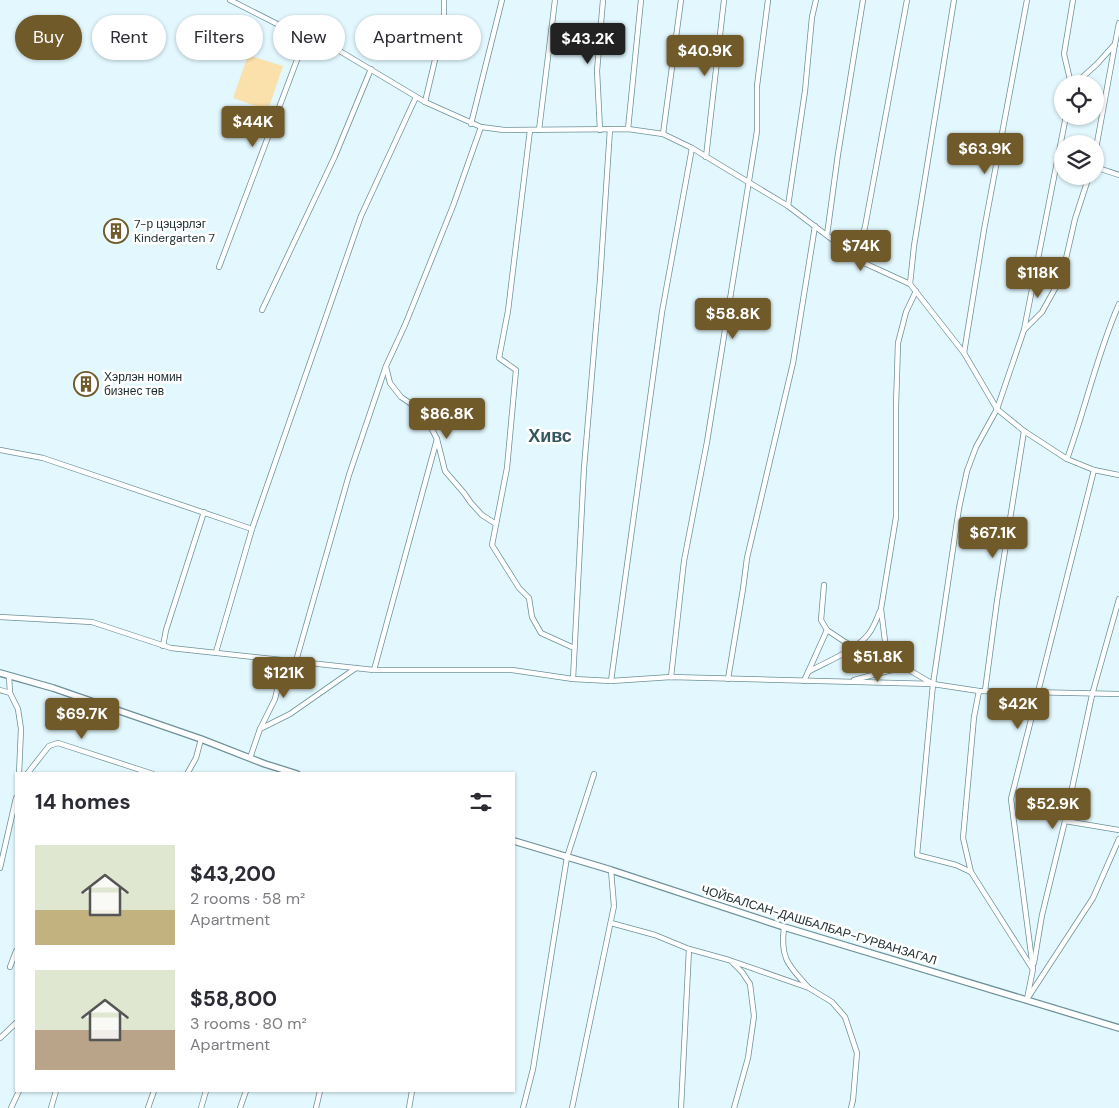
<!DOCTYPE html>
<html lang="en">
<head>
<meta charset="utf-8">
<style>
  body { margin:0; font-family:"DM Sans",sans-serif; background:#f7f7f7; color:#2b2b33; height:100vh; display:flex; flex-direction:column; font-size:19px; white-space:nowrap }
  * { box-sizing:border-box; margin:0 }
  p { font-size:16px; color:#7c7c81 }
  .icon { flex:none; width:28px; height:28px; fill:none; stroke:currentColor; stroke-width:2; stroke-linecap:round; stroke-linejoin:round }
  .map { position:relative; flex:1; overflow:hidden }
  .side { position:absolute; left:15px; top:772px; width:500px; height:320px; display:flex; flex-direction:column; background:#fff; border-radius:0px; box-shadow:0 1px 4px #0004 }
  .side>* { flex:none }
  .guide { position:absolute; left:15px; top:15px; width:500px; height:45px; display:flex; gap:10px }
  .fabs { position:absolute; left:1054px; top:75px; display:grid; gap:10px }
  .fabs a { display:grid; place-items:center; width:50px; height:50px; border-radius:50%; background:#fff; box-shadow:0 1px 4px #0004; font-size:25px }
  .price { position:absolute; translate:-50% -42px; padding:0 11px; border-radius:5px; background:#705a2a; color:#fff; font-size:16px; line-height:32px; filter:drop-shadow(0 1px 2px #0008) }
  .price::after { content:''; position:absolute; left:50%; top:30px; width:15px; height:11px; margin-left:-8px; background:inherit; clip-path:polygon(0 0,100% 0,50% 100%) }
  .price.selected { background:#222; color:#fff }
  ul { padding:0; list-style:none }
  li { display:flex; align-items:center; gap:15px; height:125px; padding:0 20px }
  li span { display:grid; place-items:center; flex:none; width:140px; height:100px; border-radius:0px; color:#555 }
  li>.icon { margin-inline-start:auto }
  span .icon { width:60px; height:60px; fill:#fffc; stroke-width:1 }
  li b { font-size:21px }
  h2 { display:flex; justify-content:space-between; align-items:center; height:60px; padding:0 20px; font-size:21px }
  .chip { padding:0 18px; border-radius:22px; background:#fff; box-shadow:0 1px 4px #0004; font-size:18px; line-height:45px }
  .chip.selected { background:#705a2a; color:#fff }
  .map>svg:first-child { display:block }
  .green { fill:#fae1ab }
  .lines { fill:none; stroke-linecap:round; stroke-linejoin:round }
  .minor-casing { stroke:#6c9099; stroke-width:6 }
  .tertiary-casing { stroke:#6c9099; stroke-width:8 }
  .minor { stroke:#fff; stroke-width:4.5 }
  .tertiary { stroke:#fff; stroke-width:5.5 }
  .labels { text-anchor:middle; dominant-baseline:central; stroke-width:5; stroke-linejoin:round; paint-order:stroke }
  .poi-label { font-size:12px; fill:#1b2a2d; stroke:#fff; text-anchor:start }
  .street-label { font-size:12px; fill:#1b2a2d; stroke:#fff }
  .district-label { font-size:18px; font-weight:bold; fill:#34565e; stroke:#fff }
</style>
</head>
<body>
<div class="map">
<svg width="1119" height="1108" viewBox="0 0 1119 1108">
  <rect width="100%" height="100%" fill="#e2f8fe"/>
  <polygon class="green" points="248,55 283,66 268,110 233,98"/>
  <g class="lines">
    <defs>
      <g id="minor">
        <polyline points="230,0 281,26 328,44 425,102 481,127 504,130 628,129 663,134 692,148 788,206 862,262 910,284 964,353 997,409 1024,431 1067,459 1094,470 1119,475"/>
        <polyline points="1071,84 1064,54 1073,0"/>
        <polyline points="1075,84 1097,64 1115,44 1119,23"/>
        <polyline points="425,102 444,22 444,0"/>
        <polyline points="471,124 502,0"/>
        <polyline points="628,129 641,0"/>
        <polyline points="530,130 508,311 499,358 516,370 507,468 492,545 519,588 529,598 532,617 541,633 574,648"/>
        <polyline points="539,130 555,0"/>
        <polyline points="600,130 597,71 603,0"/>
        <polyline points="663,134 681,0"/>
        <polyline points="1095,154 1115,44"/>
        <polyline points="706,157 724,0"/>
        <polyline points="1095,167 1119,175"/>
        <polyline points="788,206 805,91 812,17 816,0"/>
        <polyline points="827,235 838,154 863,0"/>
        <polyline points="855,257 865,227 907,0"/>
        <polyline points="219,267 306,36"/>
        <polyline points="910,284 914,246 954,0"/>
        <polyline points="262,310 335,156 371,69"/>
        <polyline points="1025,329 1042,312 1062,276 1075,219 1089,176"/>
        <polyline points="964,353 984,230 1027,0"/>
        <polyline points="386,367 390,383 401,397 423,412 437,439 445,471 464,493 471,503 482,515 496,524"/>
        <polyline points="0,450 43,458 252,529"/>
        <path d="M1067 459C1086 407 1097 354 1119 304"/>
        <polyline points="824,585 821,620 827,630 845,642 868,653 887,657 933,684 979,691 1119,694"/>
        <polyline points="0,617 92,622 171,648 374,670 512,670 573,679 611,681 671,677 933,684"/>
        <polyline points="163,646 166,630 204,512"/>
        <polyline points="216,652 252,529 361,216 416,97"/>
        <polyline points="887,657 881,609 896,517 896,406 898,343 906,312 916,291"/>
        <polyline points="296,661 349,475 386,366 405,325 453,206 481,127"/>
        <polyline points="374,670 437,439"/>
        <path d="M808 672C826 662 850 653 865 638 873 631 876 620 880 611"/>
        <polyline points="9,676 10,693 18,709 21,729 19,774"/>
        <polyline points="671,677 684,561 707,442 757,131 757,86 768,0"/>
        <polyline points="573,679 584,468 600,280 610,129"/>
        <polyline points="728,679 743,589 747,558 793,363 815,226"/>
        <polyline points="854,680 903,667"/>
        <polyline points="611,681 662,312 692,148"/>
        <polyline points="804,681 827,630"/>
        <polyline points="0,690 10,693"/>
        <polyline points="979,691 974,717 963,838 971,872 1032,968"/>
        <polyline points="985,691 997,601 1024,431"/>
        <polyline points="260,729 275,699 284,660"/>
        <polyline points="250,758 260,729 290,714 356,668"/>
        <polyline points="27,774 49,746 58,743 153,774"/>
        <polyline points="187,774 196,758 201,739"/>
        <polyline points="1065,821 1119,830"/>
        <polyline points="0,868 16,798"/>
        <polyline points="971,872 956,865 917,855 933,684 959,508 967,471 976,447 997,409 1024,330 1066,116"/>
        <polyline points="611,923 655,935 689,949 729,960 809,988 832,1002 845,1017 857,1053 853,1100 851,1108"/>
        <path d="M784 927C780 958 788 965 808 987"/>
        <polyline points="732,962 742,972 750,984 754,1016 748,1058 734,1108"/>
        <polyline points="1034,963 1042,915 1065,821 1092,695 1119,599"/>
        <polyline points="10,967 16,951"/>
        <polyline points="1029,996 1093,898 1119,839"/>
        <polyline points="1027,999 1033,969 1011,799 1094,470"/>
        <polyline points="0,1038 16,1023"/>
        <polyline points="11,1108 19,1091"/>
        <polyline points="51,1108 56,1091"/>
        <polyline points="148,1108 154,1091"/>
        <polyline points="201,1108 206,1091"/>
        <polyline points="240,1108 246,1091"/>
        <polyline points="316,1108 320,1091"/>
        <polyline points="409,1108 412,1091"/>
        <polyline points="523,1108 533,1069 567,857 594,774"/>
        <polyline points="572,1108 614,906 611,870"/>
        <polyline points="681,1108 689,949"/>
      </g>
      <g id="tertiary">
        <polyline points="0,673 53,688 201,739 265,764 297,774"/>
        <polyline points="514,841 611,870 784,927 1119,1028"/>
      </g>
    </defs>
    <use href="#minor" class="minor-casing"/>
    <use href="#tertiary" class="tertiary-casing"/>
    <use href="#minor" class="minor"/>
    <use href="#tertiary" class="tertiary"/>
  </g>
  <defs>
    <symbol id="building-ring" viewBox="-11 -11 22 22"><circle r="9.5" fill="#fff" stroke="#705a2a" stroke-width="1.5"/><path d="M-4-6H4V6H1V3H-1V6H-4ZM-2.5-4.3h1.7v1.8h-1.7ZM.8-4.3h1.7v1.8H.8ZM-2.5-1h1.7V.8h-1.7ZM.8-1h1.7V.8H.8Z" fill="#705a2a"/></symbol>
  </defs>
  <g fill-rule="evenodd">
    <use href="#building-ring" x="102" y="217" width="28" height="28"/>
    <use href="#building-ring" x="72" y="370" width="28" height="28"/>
  </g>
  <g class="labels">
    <g class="poi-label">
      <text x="134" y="224">7-р цэцэрлэг<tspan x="134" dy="14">Kindergarten 7</tspan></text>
      <text x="104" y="377">Хэрлэн номин<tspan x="104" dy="14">бизнес төв</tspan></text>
    </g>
    <g class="street-label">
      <text transform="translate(819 925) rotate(17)">ЧОЙБАЛСАН-ДАШБАЛБАР-ГУРВАНЗАГАЛ</text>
    </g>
    <g class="district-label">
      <text x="550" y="436">Хивс</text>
    </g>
  </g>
</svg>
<div class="fabs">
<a><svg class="icon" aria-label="locate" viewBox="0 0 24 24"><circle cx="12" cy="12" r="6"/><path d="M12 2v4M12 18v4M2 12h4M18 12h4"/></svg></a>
<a><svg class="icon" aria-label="layers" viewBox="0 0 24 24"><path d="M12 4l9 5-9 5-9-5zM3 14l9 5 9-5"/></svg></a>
</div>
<b class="price selected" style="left:588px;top:65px">$43.2K</b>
<b class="price" style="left:705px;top:77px">$40.9K</b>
<b class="price" style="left:253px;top:148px">$44K</b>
<b class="price" style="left:985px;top:175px">$63.9K</b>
<b class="price" style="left:861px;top:272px">$74K</b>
<b class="price" style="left:1038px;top:299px">$118K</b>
<b class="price" style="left:733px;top:340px">$58.8K</b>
<b class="price" style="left:447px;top:440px">$86.8K</b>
<b class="price" style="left:993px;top:559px">$67.1K</b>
<b class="price" style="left:878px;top:683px">$51.8K</b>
<b class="price" style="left:284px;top:699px">$121K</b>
<b class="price" style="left:1018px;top:730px">$42K</b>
<b class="price" style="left:82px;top:740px">$69.7K</b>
<b class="price" style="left:1053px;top:830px">$52.9K</b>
<div class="guide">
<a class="chip selected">Buy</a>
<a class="chip">Rent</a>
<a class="chip">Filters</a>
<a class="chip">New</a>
<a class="chip">Apartment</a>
</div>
<section class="side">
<h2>14 homes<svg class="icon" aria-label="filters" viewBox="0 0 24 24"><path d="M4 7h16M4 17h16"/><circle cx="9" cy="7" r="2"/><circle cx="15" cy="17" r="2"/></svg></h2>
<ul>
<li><span style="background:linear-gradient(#dfe7d0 65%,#c2b280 0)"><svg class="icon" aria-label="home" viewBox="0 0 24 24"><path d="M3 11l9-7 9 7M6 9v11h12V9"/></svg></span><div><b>$43,200</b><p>2 rooms · 58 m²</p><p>Apartment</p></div></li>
<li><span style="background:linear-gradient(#dfe7d0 60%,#b9a48a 0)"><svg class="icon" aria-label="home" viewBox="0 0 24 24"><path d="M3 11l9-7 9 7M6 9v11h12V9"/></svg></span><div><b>$58,800</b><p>3 rooms · 80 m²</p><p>Apartment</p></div></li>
</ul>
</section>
</div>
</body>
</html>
